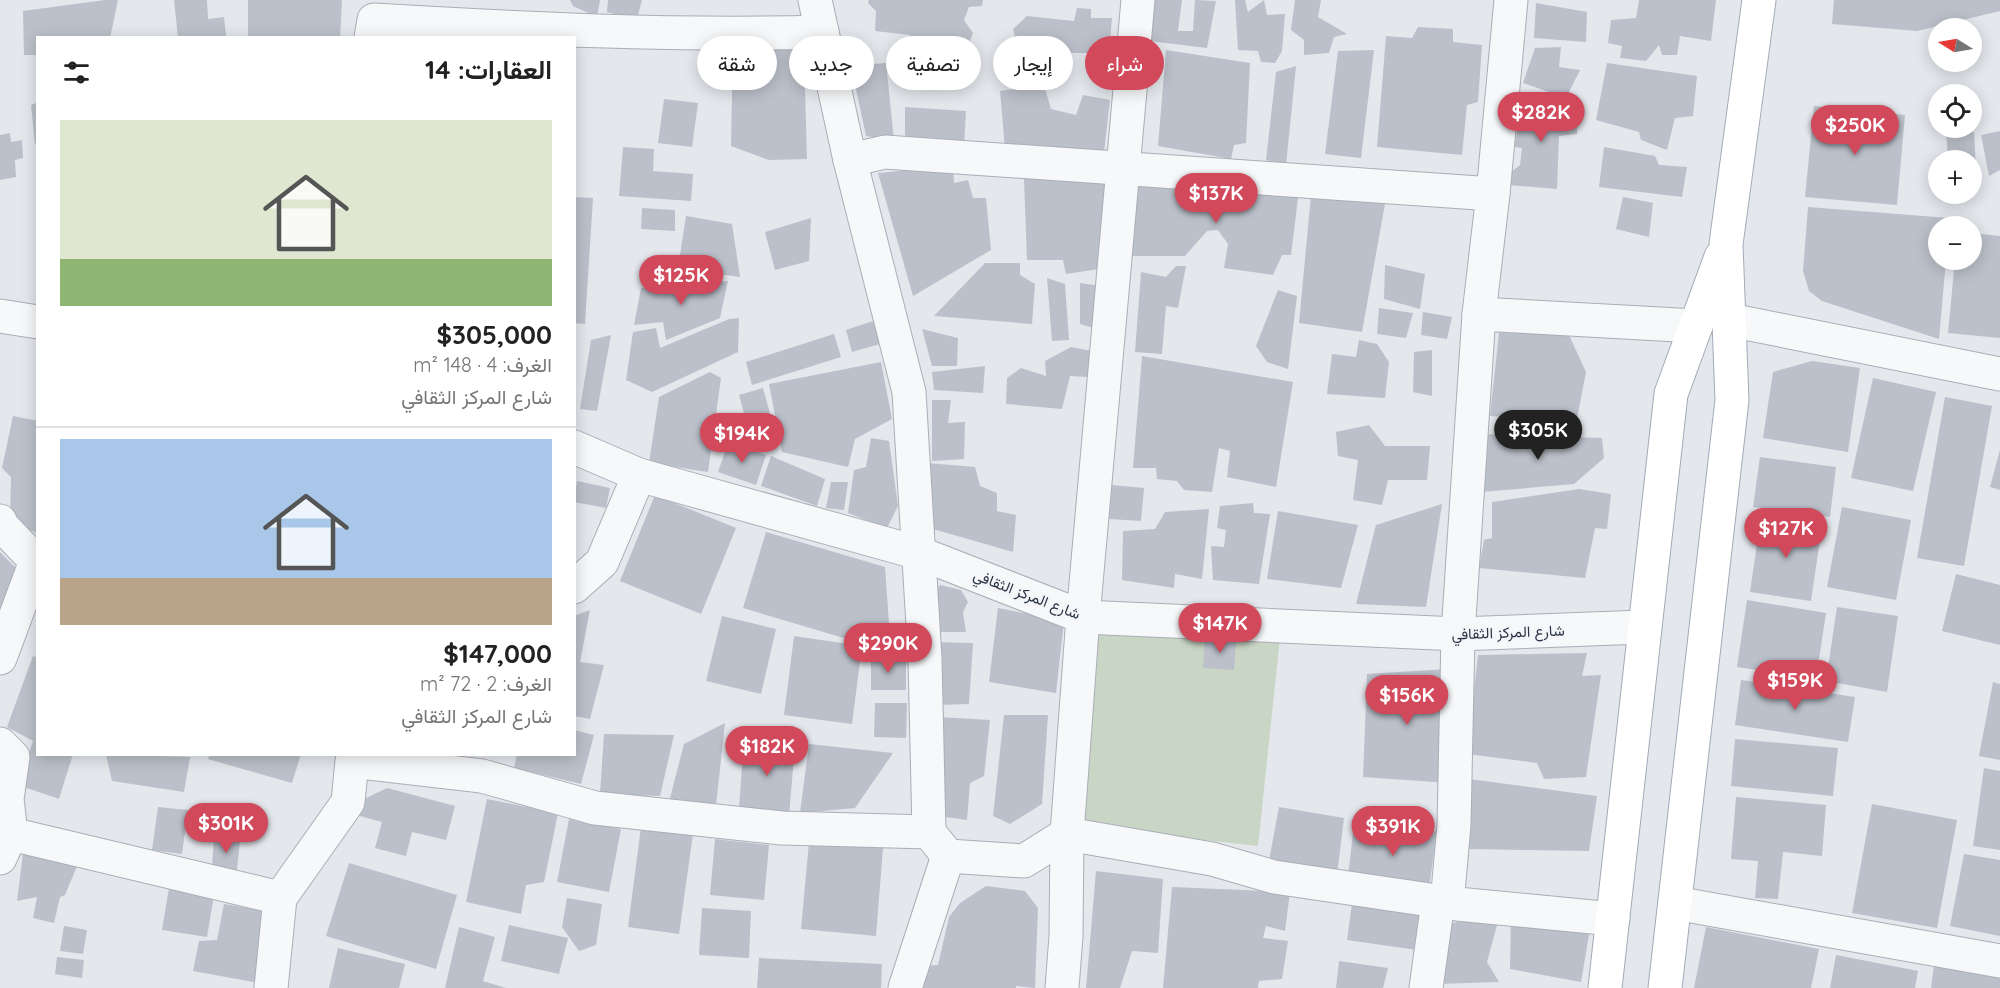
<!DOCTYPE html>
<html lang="ar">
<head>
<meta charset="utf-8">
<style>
  body { margin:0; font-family:Quicksand,Vazirmatn,sans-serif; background:#f2f2f2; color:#222; direction:rtl; height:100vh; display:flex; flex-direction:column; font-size:22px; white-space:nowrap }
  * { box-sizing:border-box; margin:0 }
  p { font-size:20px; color:#767676 }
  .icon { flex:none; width:33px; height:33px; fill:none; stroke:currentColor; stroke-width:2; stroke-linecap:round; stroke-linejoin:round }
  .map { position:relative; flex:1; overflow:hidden; direction:ltr }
  .side { position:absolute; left:36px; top:36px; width:540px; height:720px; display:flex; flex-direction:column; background:#fff; border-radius:0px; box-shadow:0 3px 15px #0003; direction:rtl }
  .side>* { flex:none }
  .top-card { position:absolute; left:594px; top:36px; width:570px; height:54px; direction:rtl; display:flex; gap:12px }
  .needle { width:39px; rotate:281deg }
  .fabs { position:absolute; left:1928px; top:18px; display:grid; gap:12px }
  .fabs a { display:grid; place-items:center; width:54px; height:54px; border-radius:50%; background:#fff; box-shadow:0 3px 15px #0003; font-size:30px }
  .price { position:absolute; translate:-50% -51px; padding:0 14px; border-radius:21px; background:#d1495b; color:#fff; font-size:20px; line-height:39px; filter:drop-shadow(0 2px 3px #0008) }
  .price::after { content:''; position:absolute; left:50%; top:36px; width:18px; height:14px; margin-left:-9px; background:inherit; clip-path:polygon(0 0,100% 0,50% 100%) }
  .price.selected { background:#222; color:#fff }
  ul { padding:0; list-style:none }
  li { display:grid; align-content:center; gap:12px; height:318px; padding:0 24px }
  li+li { border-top:2px solid #e0e0e0 }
  li span { display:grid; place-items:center; height:186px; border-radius:0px; color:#555 }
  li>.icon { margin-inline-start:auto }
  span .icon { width:108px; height:108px; fill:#fffc; stroke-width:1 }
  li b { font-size:26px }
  h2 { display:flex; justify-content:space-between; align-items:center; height:72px; padding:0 24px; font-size:26px }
  .chip { padding:0 21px; border-radius:27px; background:#fff; box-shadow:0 3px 15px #0003; font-size:21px; line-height:54px }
  .chip.selected { background:#d1495b; color:#fff }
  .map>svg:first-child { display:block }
  .green { fill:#c9d6c5 }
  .building { fill:#bbc0ca }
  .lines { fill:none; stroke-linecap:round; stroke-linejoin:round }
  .minor-casing { stroke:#a9aeb7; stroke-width:35 }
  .major-casing { stroke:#a3abb8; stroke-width:35 }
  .minor { stroke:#f7f8fa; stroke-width:33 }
  .major { stroke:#fff; stroke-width:33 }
  .labels { text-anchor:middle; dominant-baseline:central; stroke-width:6; stroke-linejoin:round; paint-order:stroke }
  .street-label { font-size:15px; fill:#2b3445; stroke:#f4f6f9 }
</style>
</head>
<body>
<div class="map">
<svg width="2000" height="988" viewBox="0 0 2000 988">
  <rect width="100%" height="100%" fill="#e4e7ec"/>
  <polygon class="green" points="1096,619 1280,638 1258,846 1074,826"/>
  <g class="building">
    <polygon points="105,0 118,0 110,38 38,38 38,55 24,55 23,11"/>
    <polygon points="174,0 207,0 208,19 224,17 226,36 178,38"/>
    <polygon points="248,0 342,0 340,38 248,38"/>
    <polygon points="570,0 600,0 597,17 573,6"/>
    <polygon points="608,0 642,0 634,30 615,29 618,15 607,12"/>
    <polygon points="869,0 983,0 982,6 969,7 964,20 973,33 968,45 937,46 930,54 911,53 910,35 875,31 876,11 868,3"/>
    <polygon points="1154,0 1182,0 1178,31 1193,31 1195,0 1216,1 1207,48 1150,41"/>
    <polygon points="1235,0 1245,0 1248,12 1264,0 1267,15 1285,14 1282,51 1275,63 1261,62 1258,51 1238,50"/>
    <polygon points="1295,0 1321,0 1318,17 1347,34 1334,37 1329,53 1304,55 1304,40 1291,30"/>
    <polygon points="1639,0 1716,0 1711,41 1680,36 1677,55 1662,55 1659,45 1646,61 1620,58 1622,46 1608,43 1611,20 1636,18"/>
    <polygon points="1834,0 2000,0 2000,11 1917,31 1832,24"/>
    <polygon points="1536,3 1587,12 1586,42 1534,38"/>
    <polygon points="1077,8 1091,9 1091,18 1112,18 1109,53 1019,53 1013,29 1027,16 1074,21"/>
    <polygon points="1418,27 1453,29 1453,42 1482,45 1478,102 1467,105 1462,155 1377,147 1386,36 1412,38"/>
    <polygon points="786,45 804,54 807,159 769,160 731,146 733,47"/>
    <polygon points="1561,47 1559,67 1580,70 1566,98 1523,83 1535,48"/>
    <polygon points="1166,50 1250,63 1246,143 1234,145 1231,159 1158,146"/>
    <polygon points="1374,50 1361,158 1325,154 1338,51"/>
    <polygon points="886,63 894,140 866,136 851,66"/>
    <polygon points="1607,63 1697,76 1693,116 1675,118 1667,150 1641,140 1639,132 1596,120"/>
    <polygon points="1296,66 1286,165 1266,160 1276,72"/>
    <polygon points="1044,85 1051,109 1076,115 1083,95 1110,100 1104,152 1005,149 1000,91"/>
    <polygon points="1525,97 1578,113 1577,134 1559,136 1557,189 1508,185 1510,173 1520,165 1522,148 1514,147"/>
    <polygon points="664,99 698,103 692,147 658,143"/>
    <polygon points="38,102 38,144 35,144 31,105"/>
    <polygon points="1814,106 1905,115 1897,205 1805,197"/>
    <polygon points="905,107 966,111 964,147 905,141"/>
    <polygon points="1946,128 1974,132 1977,190 1971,191 1971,160 1948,160"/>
    <polygon points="2000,131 2000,170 1989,176 1981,135"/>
    <polygon points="10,133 11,142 22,140 23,158 15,160 16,177 0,180 0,135"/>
    <polygon points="623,147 654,149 653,171 693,174 691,201 619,196"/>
    <polygon points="1604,147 1655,156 1659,165 1687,167 1682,197 1599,187"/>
    <polygon points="953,166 954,183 968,180 973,198 986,198 991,250 913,296 878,173"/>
    <polygon points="1106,178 1099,269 1066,274 1063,260 1027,260 1024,179"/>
    <polygon points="1135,186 1212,186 1210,206 1225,208 1229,186 1299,190 1291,255 1282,255 1273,275 1224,268 1228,244 1218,230 1207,231 1185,256 1131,256"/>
    <polygon points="1311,195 1386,198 1362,332 1299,323"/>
    <polygon points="574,197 593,198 585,324 574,323"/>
    <polygon points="1623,197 1653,203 1649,237 1616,229"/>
    <polygon points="1808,207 1949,218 1948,226 1938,226 1938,260 1946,260 1939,339 1822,301 1809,291 1803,271"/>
    <polygon points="642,208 675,210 675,231 641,229"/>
    <polygon points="686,216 732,224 740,277 678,268"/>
    <polygon points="811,218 809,261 775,270 765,232"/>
    <polygon points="1971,233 2000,236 2000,338 1948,333 1955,260 1971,260"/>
    <polygon points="985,263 1020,263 1020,275 1035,284 1032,324 934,316"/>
    <polygon points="1385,265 1425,274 1420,309 1384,299"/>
    <polygon points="1176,266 1186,266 1178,308 1166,306 1162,354 1135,352 1141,272 1166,277"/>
    <polygon points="1047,278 1065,284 1069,340 1052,341"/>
    <polygon points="728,281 720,318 666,340 663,322 634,325 641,288"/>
    <polygon points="1080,283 1101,286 1100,330 1080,324"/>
    <polygon points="1278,290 1297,296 1288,369 1267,362 1256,346"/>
    <polygon points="1379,308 1413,313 1406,338 1377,334"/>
    <polygon points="1423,312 1452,317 1447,339 1421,335"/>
    <polygon points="739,318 738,352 652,392 626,380 633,332 656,328 660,348 729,319"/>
    <polygon points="873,321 880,344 852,352 846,330"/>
    <polygon points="922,329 958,338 957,366 932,366"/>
    <polygon points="1499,333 1569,335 1586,372 1576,424 1490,416"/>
    <polygon points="834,334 841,357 752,385 746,362"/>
    <polygon points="611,335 597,411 580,409 591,340"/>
    <polygon points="1359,340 1377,344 1389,362 1385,398 1327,394 1332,354 1356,357"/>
    <polygon points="1071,347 1092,351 1089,377 1070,376 1062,409 1006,404 1007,378 1021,368 1046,376 1045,361"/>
    <polygon points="1432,350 1432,396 1413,392 1414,352"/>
    <polygon points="1142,356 1293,382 1276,487 1227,477 1230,451 1219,448 1212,492 1184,490 1177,481 1157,479 1156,468 1133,468"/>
    <polygon points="1812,361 1860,368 1848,452 1763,438 1773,372"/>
    <polygon points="881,362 892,419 855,439 848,467 782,452 769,384"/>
    <polygon points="985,366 983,393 934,390 932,372"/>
    <polygon points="710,372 721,378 708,472 649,463 659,397"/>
    <polygon points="1873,378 1936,392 1913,491 1851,478"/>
    <polygon points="763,388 772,421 748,428 739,395"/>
    <polygon points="1945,397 1992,406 1964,566 1917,558"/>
    <polygon points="932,400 951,400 948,423 965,422 964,459 932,461"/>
    <polygon points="13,416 38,421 38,534 10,519 11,477 2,468"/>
    <polygon points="1369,425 1385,446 1430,446 1427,480 1388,480 1382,505 1353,500 1358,460 1338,456 1336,432"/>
    <polygon points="1487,434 1602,438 1604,458 1574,484 1481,492"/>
    <polygon points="871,438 889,441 898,506 887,528 848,513 854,470 866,467"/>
    <polygon points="728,443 766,455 756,485 718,472"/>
    <polygon points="2000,450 2000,490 1990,487"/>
    <polygon points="771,456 825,479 817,506 761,486"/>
    <polygon points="1760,457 1836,467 1830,517 1753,507"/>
    <polygon points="927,463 975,467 980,486 997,493 997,511 1016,515 1013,552 933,529"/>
    <polygon points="577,481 610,488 606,508 574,502"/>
    <polygon points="831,482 848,482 844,510 826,508"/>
    <polygon points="1112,485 1144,488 1141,521 1109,519"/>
    <polygon points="1579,489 1611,494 1607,529 1595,528 1585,578 1479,568 1484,540 1492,538 1492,502"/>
    <polygon points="655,495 736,528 701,614 620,581"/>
    <polygon points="1253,503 1254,513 1270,514 1259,584 1213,580 1211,546 1224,547 1226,530 1217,528 1220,506"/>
    <polygon points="1442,504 1426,607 1356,604 1376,525"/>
    <polygon points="1842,507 1911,520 1896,600 1827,587"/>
    <polygon points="1209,509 1202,579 1175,574 1174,588 1122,580 1123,531 1155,529 1165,512"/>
    <polygon points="1278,511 1358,525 1341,588 1267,579"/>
    <polygon points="1761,517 1822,526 1811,601 1750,592"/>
    <polygon points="766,532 885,567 891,652 743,608"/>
    <polygon points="0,552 20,572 0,610"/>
    <polygon points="1956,574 2000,585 2000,645 1942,631"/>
    <polygon points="940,585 961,590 968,602 963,612 966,632 933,632 931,596"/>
    <polygon points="1747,600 1826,613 1816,679 1737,667"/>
    <polygon points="1837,607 1898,616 1887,692 1826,681"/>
    <polygon points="998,608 1064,621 1056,693 989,682"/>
    <polygon points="590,610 580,662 604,665 590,719 574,716 574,616"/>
    <polygon points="722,616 776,629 761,694 706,681"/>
    <polygon points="794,636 862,646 852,724 784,715"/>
    <polygon points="1205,639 1236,641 1234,670 1203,668"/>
    <polygon points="934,642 973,643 969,704 938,705"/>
    <polygon points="1587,653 1582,676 1601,675 1586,777 1544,779 1537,763 1467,754 1478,655"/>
    <polygon points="33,656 38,658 38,754 73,754 59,799 18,785 33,741 7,727"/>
    <polygon points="871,657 906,658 906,690 871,690"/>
    <polygon points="1448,669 1449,783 1363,777 1367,674"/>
    <polygon points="1741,680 1855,697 1848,742 1735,725"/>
    <polygon points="1993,682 2000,684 2000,760 1979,756"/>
    <polygon points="875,703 907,703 906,738 874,737"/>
    <polygon points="1004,715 1048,715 1042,804 1010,824 993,816"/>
    <polygon points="938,717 990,720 984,776 970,783 967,820 939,816"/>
    <polygon points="725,723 716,805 669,802 684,744"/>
    <polygon points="574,730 594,735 581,784 514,768 517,754 574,754"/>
    <polygon points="604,734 674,735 660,796 600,794"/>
    <polygon points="744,738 795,745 789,816 739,808"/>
    <polygon points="1735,739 1838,748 1833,796 1731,786"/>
    <polygon points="809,744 893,753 855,808 800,813"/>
    <polygon points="106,754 190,757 184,792 112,781"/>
    <polygon points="210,754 301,754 292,783 208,759"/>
    <polygon points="1984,768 2000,771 2000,850 1973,846"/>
    <polygon points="1469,779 1597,796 1589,851 1469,849"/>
    <polygon points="387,788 455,806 446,840 412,832 406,856 375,848 382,822 356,815 360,801"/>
    <polygon points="1736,797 1826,805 1822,856 1783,852 1778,899 1755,898 1758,861 1731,859"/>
    <polygon points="487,799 558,813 544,882 526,885 521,914 466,902"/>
    <polygon points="1872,804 1957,820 1937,928 1852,913"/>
    <polygon points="158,807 188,810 182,854 152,850"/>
    <polygon points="1279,807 1344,818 1337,875 1268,866"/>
    <polygon points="569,819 621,829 609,892 557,882"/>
    <polygon points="1354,824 1437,831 1428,895 1348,877"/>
    <polygon points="641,827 693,834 679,934 628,927"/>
    <polygon points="214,838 240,840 237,870 212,867"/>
    <polygon points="715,839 769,845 764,900 710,895"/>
    <polygon points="809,842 883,848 876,936 801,929"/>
    <polygon points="23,853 80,859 65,895 60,897 54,923 33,918 37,897 17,901"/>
    <polygon points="1964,854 2000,860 2000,936 1950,926"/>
    <polygon points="349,863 457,895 436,969 326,936"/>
    <polygon points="1096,871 1163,879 1158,953 1132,951 1120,988 1086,988"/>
    <polygon points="986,886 1025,891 1038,908 1035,988 1016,986 1016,988 917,988 921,966 938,965 949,917 960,903"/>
    <polygon points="1172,887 1290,892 1285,931 1266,926 1263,938 1288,941 1282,979 1259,981 1258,988 1163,988"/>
    <polygon points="169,888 214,895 207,937 162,930"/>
    <polygon points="1353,896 1422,908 1417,950 1347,940"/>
    <polygon points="567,898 602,904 596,945 579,951 562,927"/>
    <polygon points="224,904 271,912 259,983 193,971 199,941 217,940"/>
    <polygon points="702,908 751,911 749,958 699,955"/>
    <polygon points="1500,914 1487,962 1499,982 1437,984 1441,925"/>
    <polygon points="1511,915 1591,923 1581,982 1510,969"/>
    <polygon points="509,925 568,938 559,974 501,961"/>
    <polygon points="64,926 87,930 83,954 60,951"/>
    <polygon points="459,927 495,937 483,981 506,988 445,988"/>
    <polygon points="1706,927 1819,949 1811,988 1694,988"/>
    <polygon points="338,948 405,964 399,988 329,988"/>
    <polygon points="1836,955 1918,971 1915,988 1830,988"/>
    <polygon points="57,957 84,960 82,978 55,974"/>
    <polygon points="759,958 882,964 881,988 757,988"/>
    <polygon points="1339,961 1388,968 1383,988 1336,988"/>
    <polygon points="1934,965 2000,975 2000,988 1931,988"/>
  </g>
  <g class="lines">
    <defs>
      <g id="minor">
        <polyline points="815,0 850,160 909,392 925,659 929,832 948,856"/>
        <path d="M371 38 374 20C524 29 672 36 822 32"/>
        <polyline points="850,160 885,152 1493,194"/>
        <polyline points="1479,314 1696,326"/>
        <polyline points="0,316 38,322"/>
        <polyline points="1730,320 2000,374"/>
        <polyline points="574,447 639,475 919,553 1083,617 1458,634 1643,627"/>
        <polyline points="0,521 2,526 36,561 0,658"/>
        <polyline points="574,587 602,562 639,475"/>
        <polyline points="0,744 13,757 7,799 11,834 0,858"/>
        <polyline points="11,834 280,898 348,802 352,761 482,776 595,808 782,828 929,832"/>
        <polyline points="1447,903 1454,825 1458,634 1479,314 1493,194 1511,0"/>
        <polyline points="1675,903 2000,961"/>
        <polyline points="271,988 280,898"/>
        <polyline points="905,988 948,856 1024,861 1067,834 1212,859 1274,877 1457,904 1613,919"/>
        <polyline points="1062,988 1066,936 1067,834 1083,617 1138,0"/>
        <polyline points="1426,988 1438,902"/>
      </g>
      <g id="major">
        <polyline points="1605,988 1671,394 1721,257"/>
        <polyline points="1665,988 1732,400 1726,244 1759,0"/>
      </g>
    </defs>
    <use href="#minor" class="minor-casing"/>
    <use href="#major" class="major-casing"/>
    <use href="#minor" class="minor"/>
    <use href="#major" class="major"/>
  </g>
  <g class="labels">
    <g class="street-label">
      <text transform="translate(1027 594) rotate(21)">شارع المركز الثقافي</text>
      <text transform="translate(1508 632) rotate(-2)">شارع المركز الثقافي</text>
    </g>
  </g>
</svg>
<div class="fabs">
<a><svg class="needle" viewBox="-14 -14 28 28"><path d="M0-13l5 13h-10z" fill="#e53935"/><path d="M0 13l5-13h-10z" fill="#767676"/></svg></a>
<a><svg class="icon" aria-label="locate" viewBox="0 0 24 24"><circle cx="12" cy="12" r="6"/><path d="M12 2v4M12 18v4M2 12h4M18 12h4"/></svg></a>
<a>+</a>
<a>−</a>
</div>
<b class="price" style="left:1541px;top:143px">$282K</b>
<b class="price" style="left:1855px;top:156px">$250K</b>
<b class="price" style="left:1216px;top:224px">$137K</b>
<b class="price" style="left:681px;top:306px">$125K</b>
<b class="price selected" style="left:1538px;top:461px">$305K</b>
<b class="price" style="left:742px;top:464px">$194K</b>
<b class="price" style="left:1786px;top:559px">$127K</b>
<b class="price" style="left:1220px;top:654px">$147K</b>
<b class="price" style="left:888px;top:674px">$290K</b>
<b class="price" style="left:1795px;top:711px">$159K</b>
<b class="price" style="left:1407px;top:726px">$156K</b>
<b class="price" style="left:767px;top:777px">$182K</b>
<b class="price" style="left:226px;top:854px">$301K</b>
<b class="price" style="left:1393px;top:857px">$391K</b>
<div class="top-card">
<a class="chip selected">شراء</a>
<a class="chip">إيجار</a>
<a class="chip">تصفية</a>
<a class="chip">جديد</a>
<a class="chip">شقة</a>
</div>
<section class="side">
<h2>العقارات: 14<svg class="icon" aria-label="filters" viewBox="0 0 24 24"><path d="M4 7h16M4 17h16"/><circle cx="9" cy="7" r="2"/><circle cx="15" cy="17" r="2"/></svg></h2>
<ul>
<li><span style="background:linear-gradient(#dfe7d0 75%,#8fb573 0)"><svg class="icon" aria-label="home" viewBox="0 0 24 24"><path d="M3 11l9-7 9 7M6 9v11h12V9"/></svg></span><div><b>$305,000</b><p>الغرف: 4 · 148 m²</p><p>شارع المركز الثقافي</p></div></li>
<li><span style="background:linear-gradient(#a9c7e8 75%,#b9a48a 0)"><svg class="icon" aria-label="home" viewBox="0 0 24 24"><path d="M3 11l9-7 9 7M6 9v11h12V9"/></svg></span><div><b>$147,000</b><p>الغرف: 2 · 72 m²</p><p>شارع المركز الثقافي</p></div></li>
</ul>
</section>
</div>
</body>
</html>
